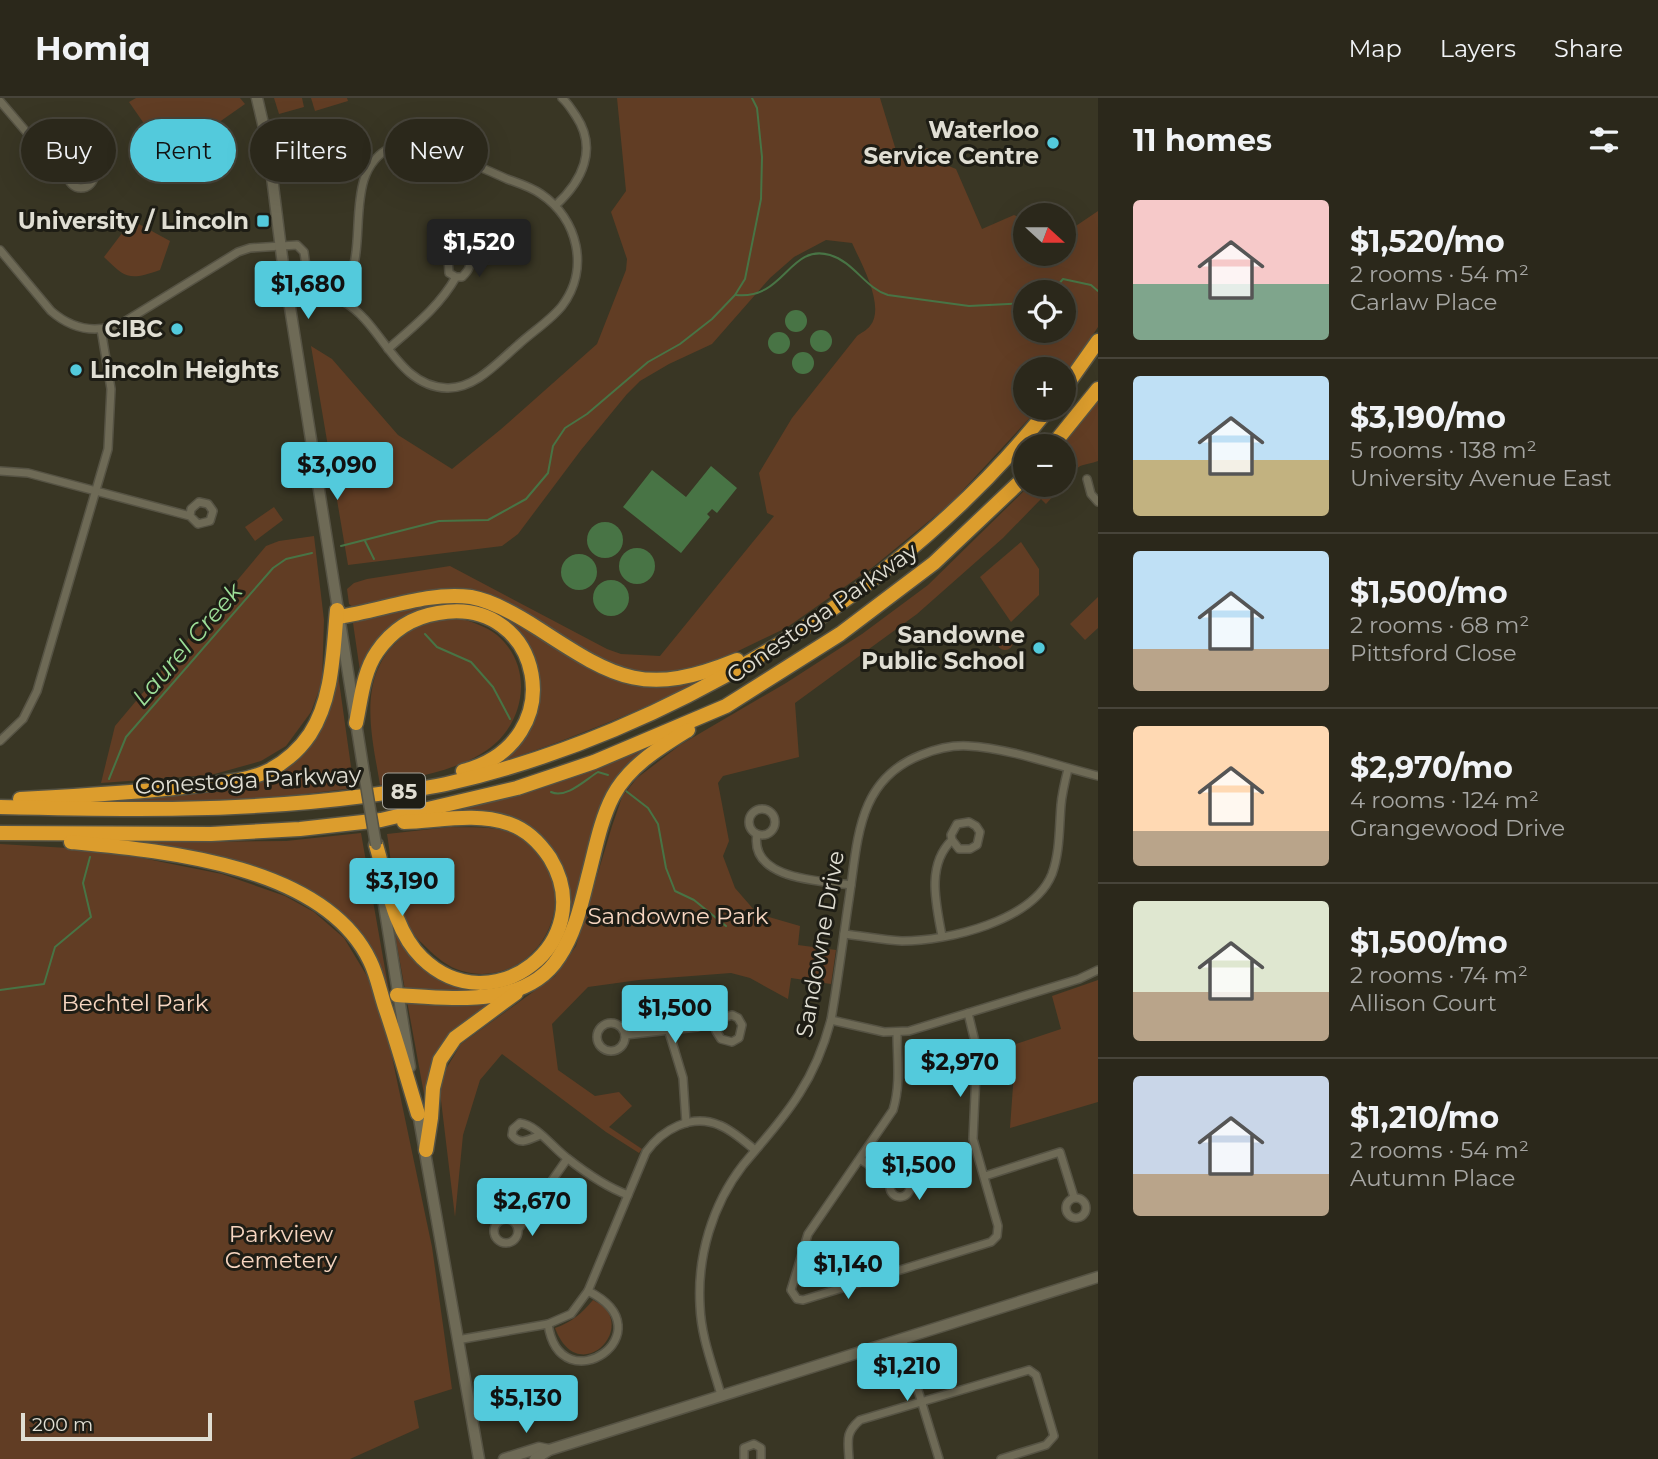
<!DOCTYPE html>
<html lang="en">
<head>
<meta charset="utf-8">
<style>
  body { margin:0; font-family:Montserrat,sans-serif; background:#333024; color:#f1f3f6; height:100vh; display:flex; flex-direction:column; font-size:26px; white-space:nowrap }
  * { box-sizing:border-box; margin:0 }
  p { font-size:23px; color:#a6a6a3 }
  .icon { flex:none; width:38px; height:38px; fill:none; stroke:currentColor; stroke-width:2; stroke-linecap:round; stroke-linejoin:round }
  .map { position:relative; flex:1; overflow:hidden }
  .details { display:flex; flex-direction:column; background:#2b281b; width:560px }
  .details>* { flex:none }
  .hud { position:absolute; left:21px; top:21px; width:665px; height:63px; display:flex; gap:14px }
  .needle { width:46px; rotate:111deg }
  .controls { position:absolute; left:1013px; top:105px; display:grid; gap:14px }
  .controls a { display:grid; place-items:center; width:63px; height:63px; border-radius:50%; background:#2b281b; box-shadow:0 7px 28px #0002,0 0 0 2px #47443a; font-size:35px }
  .scale { position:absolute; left:21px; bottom:18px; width:191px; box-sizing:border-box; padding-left:7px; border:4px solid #e0ded3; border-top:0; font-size:19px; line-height:24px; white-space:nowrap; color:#e0ded3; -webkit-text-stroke:5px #1e1d15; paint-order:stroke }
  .price { position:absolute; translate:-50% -60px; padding:0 16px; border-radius:7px; background:#53cadc; color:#111; font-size:23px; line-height:46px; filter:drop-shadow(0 2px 4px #0008) }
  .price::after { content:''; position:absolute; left:50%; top:42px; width:21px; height:16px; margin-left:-10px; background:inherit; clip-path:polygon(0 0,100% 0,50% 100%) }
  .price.selected { background:#222; color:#fff }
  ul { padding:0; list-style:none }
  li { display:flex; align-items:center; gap:21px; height:175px; padding:0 35px }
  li+li { border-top:2px solid #47443a }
  li span { display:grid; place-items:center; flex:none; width:196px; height:140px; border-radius:7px; color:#555 }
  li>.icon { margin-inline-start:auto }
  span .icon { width:84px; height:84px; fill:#fffc; stroke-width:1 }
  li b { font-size:30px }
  h2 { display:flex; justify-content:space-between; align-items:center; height:84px; padding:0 35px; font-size:30px }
  .pill { padding:0 24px; border-radius:32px; background:#2b281b; box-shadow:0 7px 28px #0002,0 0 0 2px #47443a; font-size:24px; line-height:63px }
  .pill.selected { background:#53cadc; color:#111 }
  header { display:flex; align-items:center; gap:42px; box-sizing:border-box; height:98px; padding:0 35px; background:#2b281b; border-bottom:2px solid #47443a }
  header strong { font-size:33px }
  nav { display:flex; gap:38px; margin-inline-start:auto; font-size:24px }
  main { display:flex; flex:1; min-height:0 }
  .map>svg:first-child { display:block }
  .green { fill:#613d24; fill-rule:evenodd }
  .water { fill:#487445 }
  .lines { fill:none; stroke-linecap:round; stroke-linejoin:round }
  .stream { stroke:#487445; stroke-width:2 }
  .street-casing { stroke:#565344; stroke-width:10 }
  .secondary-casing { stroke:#565344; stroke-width:13 }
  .highway-casing { stroke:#565344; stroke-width:17 }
  .street { stroke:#6e6a56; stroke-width:7 }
  .secondary { stroke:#6e6a56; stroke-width:10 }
  .highway { stroke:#dc9d2d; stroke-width:14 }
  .secondary-bridge-casing { stroke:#565344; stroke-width:13; stroke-linecap:butt }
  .secondary-bridge { stroke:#6e6a56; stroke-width:10 }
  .poi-dot { fill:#53cadc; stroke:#1e1d15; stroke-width:2.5 }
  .labels { text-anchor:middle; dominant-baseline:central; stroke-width:6; stroke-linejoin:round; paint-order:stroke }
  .shield { fill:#1e1d15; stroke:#a6a49a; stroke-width:2 }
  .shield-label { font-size:21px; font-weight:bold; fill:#e0ded3 }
  .poi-label { font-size:23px; font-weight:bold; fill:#e0ded3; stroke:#1e1d15; text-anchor:end }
  .street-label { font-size:23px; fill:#e0ded3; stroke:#1e1d15 }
  .park-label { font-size:23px; fill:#f7d6c1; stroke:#1e1d15 }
  .water-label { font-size:24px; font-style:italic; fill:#9cde97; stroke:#1e1d15 }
</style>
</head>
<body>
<header>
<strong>Homiq</strong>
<nav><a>Map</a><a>Layers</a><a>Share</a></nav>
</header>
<main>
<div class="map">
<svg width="1098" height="1361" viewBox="0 0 1098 1361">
  <rect width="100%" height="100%" fill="#393624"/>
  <g class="green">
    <polygon points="136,0 240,0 245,6 168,60 129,4"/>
    <polygon points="274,0 302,0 304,9 279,16"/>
    <polygon points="311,0 347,0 348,3 315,13"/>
    <path d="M617 0H880L898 59 928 50 934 62 956 71 982 131 1014 117 1025 122 1026 156H1064V136L1098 113V229L1064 280V271H1026V310H1039L951 405 873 469 786 530 705 569 654 577 620 570 474 493 354 510 349 506 347 491 354 485 367 481 450 468 607 551 621 556 660 558 774 418 767 415 759 375 792 320 857 238C861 235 867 232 870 228 886 209 861 165 852 145L826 142 794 159 770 180 712 246 669 266 640 283 627 296 581 352 518 436 502 448 348 467 311 248 332 261 398 337 452 371 500 332 597 246 626 172 627 161 611 114 626 93ZM1026 194H1064V233H1026Z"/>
    <path d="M137 125 170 143 160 172C130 182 127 182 104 159L129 126Z"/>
    <path d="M1098 299V363C1086 368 1075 364 1072 381L1064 385V348H1062Z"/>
    <polygon points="1030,387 1063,387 1046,406 1041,401 1003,440 917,516 795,605 799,659 723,678 718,685 729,743 723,758 735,790 755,813 759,816 800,828 798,847 836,852 831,886 791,880 788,901 750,880 731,875 639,882 588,889 552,926 558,972 595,998 619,994 632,1008 609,1029 642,1051 639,1055 606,1034 502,956 480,982 463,1037 455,1119 440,994 446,971 461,946 555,878 576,848 612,728 622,699 637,680 680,647 786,585 862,536 928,487"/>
    <polygon points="274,409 283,422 255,443 245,429"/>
    <polygon points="314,438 324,522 322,584 311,614 286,648 261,663 211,677 101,685 115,628 266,448 279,443"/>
    <polygon points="1021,444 1039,471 1039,497 1011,524 980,479"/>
    <polygon points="1098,499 1098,530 1085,542 1070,526"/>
    <path d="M446 502 471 503 500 513 598 571 696 582 697 585C634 615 571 641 504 663L503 661C512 653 523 644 529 634 569 561 493 481 418 515 405 521 373 566 361 580L353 525Z"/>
    <path d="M458 520C473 524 485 528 497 537 535 569 525 626 487 652 457 673 415 679 380 687 372 638 356 580 399 542 417 526 434 521 458 520Z"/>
    <circle cx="1005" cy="544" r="8"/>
    <polygon points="337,569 354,690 264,701 105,706 106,701 185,693 297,657"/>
    <path d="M651 647 653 650 616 685 573 824 543 874 525 885 469 896 405 892 394 831 453 884C470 882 516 882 528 876 587 844 578 755 522 725 509 718 480 717 464 714V710C530 694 589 675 651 647Z"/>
    <path d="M450 729C473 730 498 727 518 738 535 747 548 765 553 784 566 837 516 889 462 873 448 869 437 860 427 850 421 844 413 837 409 830 393 803 392 766 387 736Z"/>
    <polygon points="361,735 390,899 386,900 369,852 287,786 124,745 124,741 189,744 286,743"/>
    <polygon points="0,746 102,752 222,776 285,798 314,814 344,840 367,878 387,935 432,1149 452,1291 414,1303 419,1330 350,1361 0,1361"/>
    <polygon points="1098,882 1098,1004 1010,1030 1016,946 1061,931 1052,898"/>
    <polygon points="407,903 495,903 470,923 428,994 424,996"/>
    <path d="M593 1202C597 1205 604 1207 606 1211 629 1240 576 1286 555 1230 572 1224 581 1216 593 1202Z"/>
  </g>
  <g class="water">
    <circle cx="796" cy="223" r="11"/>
    <circle cx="821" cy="243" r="11"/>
    <circle cx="779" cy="245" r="11"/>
    <circle cx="803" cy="265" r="11"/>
    <polygon points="711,368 737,390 717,415 712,411 707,416 710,419 681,455 623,409 652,372 686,399"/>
    <circle cx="605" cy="442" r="18"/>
    <circle cx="637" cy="468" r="18"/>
    <circle cx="579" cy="474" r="18"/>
    <circle cx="611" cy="500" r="18"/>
  </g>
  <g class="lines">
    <g class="stream">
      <polyline points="1052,194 1063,181 1091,187 1098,193"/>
      <path d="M736 197C785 202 789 145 830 157 854 164 865 190 888 197L969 208 1026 205"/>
      <polyline points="365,443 374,461"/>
      <polyline points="341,448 439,423 488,422 526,401 548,375 553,348 565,330 587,316 648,264 680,246 712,221 735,197 745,181 761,101 762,59 757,10 752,0"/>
      <polyline points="425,536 437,549 471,564 493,589 510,621"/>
      <polyline points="109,681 126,639 273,470 286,461 312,455"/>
      <polyline points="626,693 648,710 658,726 666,770 675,793 694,802 726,828"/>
      <path d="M551 694C566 701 585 682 598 674L608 677"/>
      <polyline points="0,892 44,886 55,849 91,819 83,785 90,759"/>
    </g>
    <defs>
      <g id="street">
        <polyline points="0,3 52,64 69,77"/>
        <circle cx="81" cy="77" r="13"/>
        <path d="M556 107C582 83 598 51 576 18 571 11 568 5 562 0"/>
        <path d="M0 152 51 213C73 232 98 236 124 224L238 154 250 150 297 147 304 154 309 190 313 196C323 199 334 198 344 204 383 226 396 288 447 290 475 291 498 264 518 247 532 234 551 222 562 208 590 171 578 121 541 96 531 89 518 85 507 81 483 70 458 60 434 49 419 44 406 42 392 49 350 68 362 123 355 161 353 175 347 189 341 202"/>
        <path d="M388 251C414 228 439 209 456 179H462C468 173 471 169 470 160L458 154 448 160 449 175 456 179"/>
        <polyline points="0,373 28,375 190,418 198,426 210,423 213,413 208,406 199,404 191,411 190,418"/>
        <polyline points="1087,381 1091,396 1098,404"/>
        <polyline points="0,643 23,621 37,593 108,351 111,291 101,231"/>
        <circle cx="762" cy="724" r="13"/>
        <path d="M757 736C749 782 822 783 851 787"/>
        <path d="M844 836C863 838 883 842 902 843 948 843 1033 823 1052 776 1060 754 1059 731 1061 707 1062 695 1065 683 1068 671"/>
        <path d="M942 838C936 806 926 767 952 742L951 737 957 726 969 724 976 728 980 734 977 747 970 751H959L952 742"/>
        <polyline points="831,922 884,934 909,933 1079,881 1098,872"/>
        <circle cx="611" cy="939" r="14"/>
        <polyline points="669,934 683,980 686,1025"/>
        <path d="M897 934C897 961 901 986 893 1012L808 1136 791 1192 797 1201 803 1202 991 1144 997 1138 998 1128 973 1041 977 952 968 915"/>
        <polyline points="625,937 697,929 732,917 738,920 742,927 739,940 732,944 721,941 716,933 718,923"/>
        <path d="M540 1037C530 1041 520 1048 512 1037L513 1031 520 1025C537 1027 553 1050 567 1060 586 1075 606 1089 628 1097"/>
        <polyline points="860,1061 892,1083"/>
        <polyline points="985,1078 1060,1054 1074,1099"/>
        <circle cx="900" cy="1089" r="10"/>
        <circle cx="1076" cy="1110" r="10"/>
        <circle cx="506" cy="1133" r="12"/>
        <polyline points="519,1130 567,1061"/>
        <path d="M548 1226C560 1308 670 1234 588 1193"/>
        <polyline points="902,1240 939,1361"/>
        <path d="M457 1242 548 1226 571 1216 588 1193 646 1054C662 1032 691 1015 719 1027 732 1032 744 1043 755 1052"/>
        <path d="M721 1297C713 1268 701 1239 700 1208 697 1159 712 1107 743 1067 762 1044 783 1022 799 996 814 973 824 948 831 922 838 882 843 841 849 801 858 742 857 682 921 657 936 651 951 647 968 648 1008 650 1058 668 1098 678"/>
        <polyline points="744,1361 744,1350 754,1346 761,1350 761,1361"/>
        <path d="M849 1361C848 1342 845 1335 860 1322L1029 1272 1036 1277 1054 1338 1046 1347 1001 1361"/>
      </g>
      <g id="secondary">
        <polyline points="257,0 268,47 282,159 364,675"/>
        <polyline points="381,788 410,969"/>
        <polyline points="417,1009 479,1361"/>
        <polyline points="504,1361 539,1350 549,1352"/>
        <polyline points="535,1361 549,1352 597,1337 1098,1179"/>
      </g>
      <g id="highway">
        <polyline points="1064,291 1098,243"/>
        <polyline points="1052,348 1098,291"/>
        <path d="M338 519C381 513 428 493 471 499 494 503 519 518 539 531 617 582 646 599 737 562"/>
        <path d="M356 625C361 602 363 574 377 554 392 532 413 519 438 515 543 496 574 644 463 673"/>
        <path d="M20 701C78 698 135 695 192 688 217 685 246 684 270 672 285 664 300 651 310 636 333 601 333 553 337 512"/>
        <path d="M0 709C122 712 243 714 364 698 391 694 419 692 446 686 669 636 907 490 1049 310"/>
        <polyline points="0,735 211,736 300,731 381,722 517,690 594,664 726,608 840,536 934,465 1026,378"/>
        <path d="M71 744C165 753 324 767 370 863 377 877 380 894 385 909 397 944 407 980 418 1016"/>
        <path d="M376 747C387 783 393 832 422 860 492 928 601 844 550 760 540 745 527 732 510 726 475 714 439 723 404 724"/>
        <path d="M397 897C449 900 526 911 559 859 575 835 581 807 588 779 595 753 600 723 613 698 629 668 659 650 688 632"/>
        <polyline points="426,1052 431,1020 433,990 440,962 455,940 516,895"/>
      </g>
    </defs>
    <use href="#street" class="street-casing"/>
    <use href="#secondary" class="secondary-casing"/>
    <use href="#highway" class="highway-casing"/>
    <use href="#street" class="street"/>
    <use href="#secondary" class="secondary"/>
    <use href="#highway" class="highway"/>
    <defs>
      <polyline id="secondary-bridge" points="364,675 376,747"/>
    </defs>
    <use href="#secondary-bridge" class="secondary-bridge-casing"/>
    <use href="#secondary-bridge" class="secondary-bridge"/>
  </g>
  <g class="poi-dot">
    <circle cx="1053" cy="45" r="7"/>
    <rect x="256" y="116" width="14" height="14" rx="3.5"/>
    <circle cx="177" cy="231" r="7"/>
    <circle cx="76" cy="272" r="7"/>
    <circle cx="1039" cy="550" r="7"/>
  </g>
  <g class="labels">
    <rect class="shield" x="383" y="675.5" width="42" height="35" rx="5"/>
    <g class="shield-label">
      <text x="404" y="693">85</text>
    </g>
    <g class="poi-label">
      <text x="1039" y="32">Waterloo<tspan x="1039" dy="26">Service Centre</tspan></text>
      <text x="249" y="123">University / Lincoln</text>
      <text x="163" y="231">CIBC</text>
      <text x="90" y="272" text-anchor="start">Lincoln Heights</text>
      <text x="1025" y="537">Sandowne<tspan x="1025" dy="26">Public School</tspan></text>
    </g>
    <g class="street-label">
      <text transform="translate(822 515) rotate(-35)">Conestoga Parkway</text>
      <text transform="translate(248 682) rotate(-3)">Conestoga Parkway</text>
      <text transform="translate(820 846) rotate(-80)">Sandowne Drive</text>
    </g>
    <g class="park-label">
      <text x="678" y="818">Sandowne Park</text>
      <text x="135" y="905">Bechtel Park</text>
      <text x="281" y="1136">Parkview<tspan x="281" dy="26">Cemetery</tspan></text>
    </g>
    <g class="water-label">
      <text transform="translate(187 546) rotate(-49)">Laurel Creek</text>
    </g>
  </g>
</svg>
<div class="controls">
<a><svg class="needle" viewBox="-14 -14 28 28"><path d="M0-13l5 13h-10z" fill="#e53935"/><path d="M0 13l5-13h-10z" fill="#a6a6a3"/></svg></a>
<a><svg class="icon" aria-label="locate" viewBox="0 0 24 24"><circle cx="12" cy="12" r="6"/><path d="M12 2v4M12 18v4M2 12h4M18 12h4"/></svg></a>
<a>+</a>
<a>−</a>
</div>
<div class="scale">200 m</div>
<b class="price selected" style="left:479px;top:181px">$1,520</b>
<b class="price" style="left:308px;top:223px">$1,680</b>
<b class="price" style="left:337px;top:404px">$3,090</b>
<b class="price" style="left:402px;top:820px">$3,190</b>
<b class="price" style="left:675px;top:947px">$1,500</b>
<b class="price" style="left:960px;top:1001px">$2,970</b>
<b class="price" style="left:919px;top:1104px">$1,500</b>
<b class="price" style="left:532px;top:1140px">$2,670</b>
<b class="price" style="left:848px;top:1203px">$1,140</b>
<b class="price" style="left:907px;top:1305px">$1,210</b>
<b class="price" style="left:526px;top:1337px">$5,130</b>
<div class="hud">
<a class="pill">Buy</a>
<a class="pill selected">Rent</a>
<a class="pill">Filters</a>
<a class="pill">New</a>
</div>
</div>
<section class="details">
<h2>11 homes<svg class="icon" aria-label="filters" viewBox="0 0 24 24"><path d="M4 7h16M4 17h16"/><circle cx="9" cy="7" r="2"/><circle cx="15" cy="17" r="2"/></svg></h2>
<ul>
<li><span style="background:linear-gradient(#f6c9c9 60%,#7fa58c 0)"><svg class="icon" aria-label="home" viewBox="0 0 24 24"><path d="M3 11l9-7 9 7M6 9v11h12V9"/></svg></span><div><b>$1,520/mo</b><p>2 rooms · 54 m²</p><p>Carlaw Place</p></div></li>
<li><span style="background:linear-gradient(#bfe0f5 60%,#c2b280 0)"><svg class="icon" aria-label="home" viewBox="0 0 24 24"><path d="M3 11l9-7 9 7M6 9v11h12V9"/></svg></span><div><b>$3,190/mo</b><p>5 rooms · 138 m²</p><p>University Avenue East</p></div></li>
<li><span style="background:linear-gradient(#bfe0f5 70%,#b9a48a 0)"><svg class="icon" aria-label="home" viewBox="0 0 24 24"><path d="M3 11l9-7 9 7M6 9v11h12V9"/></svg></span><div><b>$1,500/mo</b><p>2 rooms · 68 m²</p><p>Pittsford Close</p></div></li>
<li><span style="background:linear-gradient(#ffd9b3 75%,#b9a48a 0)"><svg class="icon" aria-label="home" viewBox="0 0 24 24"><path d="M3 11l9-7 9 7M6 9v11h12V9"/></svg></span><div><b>$2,970/mo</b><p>4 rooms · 124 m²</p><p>Grangewood Drive</p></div></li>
<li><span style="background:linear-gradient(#dfe7d0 65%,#b9a48a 0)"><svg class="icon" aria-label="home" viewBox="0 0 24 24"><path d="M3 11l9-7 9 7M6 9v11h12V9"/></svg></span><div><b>$1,500/mo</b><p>2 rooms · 74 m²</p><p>Allison Court</p></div></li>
<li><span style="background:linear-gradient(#c9d6e8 70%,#b9a48a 0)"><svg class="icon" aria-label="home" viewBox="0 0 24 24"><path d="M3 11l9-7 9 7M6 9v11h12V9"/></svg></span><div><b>$1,210/mo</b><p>2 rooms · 54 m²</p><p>Autumn Place</p></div></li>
</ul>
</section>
</main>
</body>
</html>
